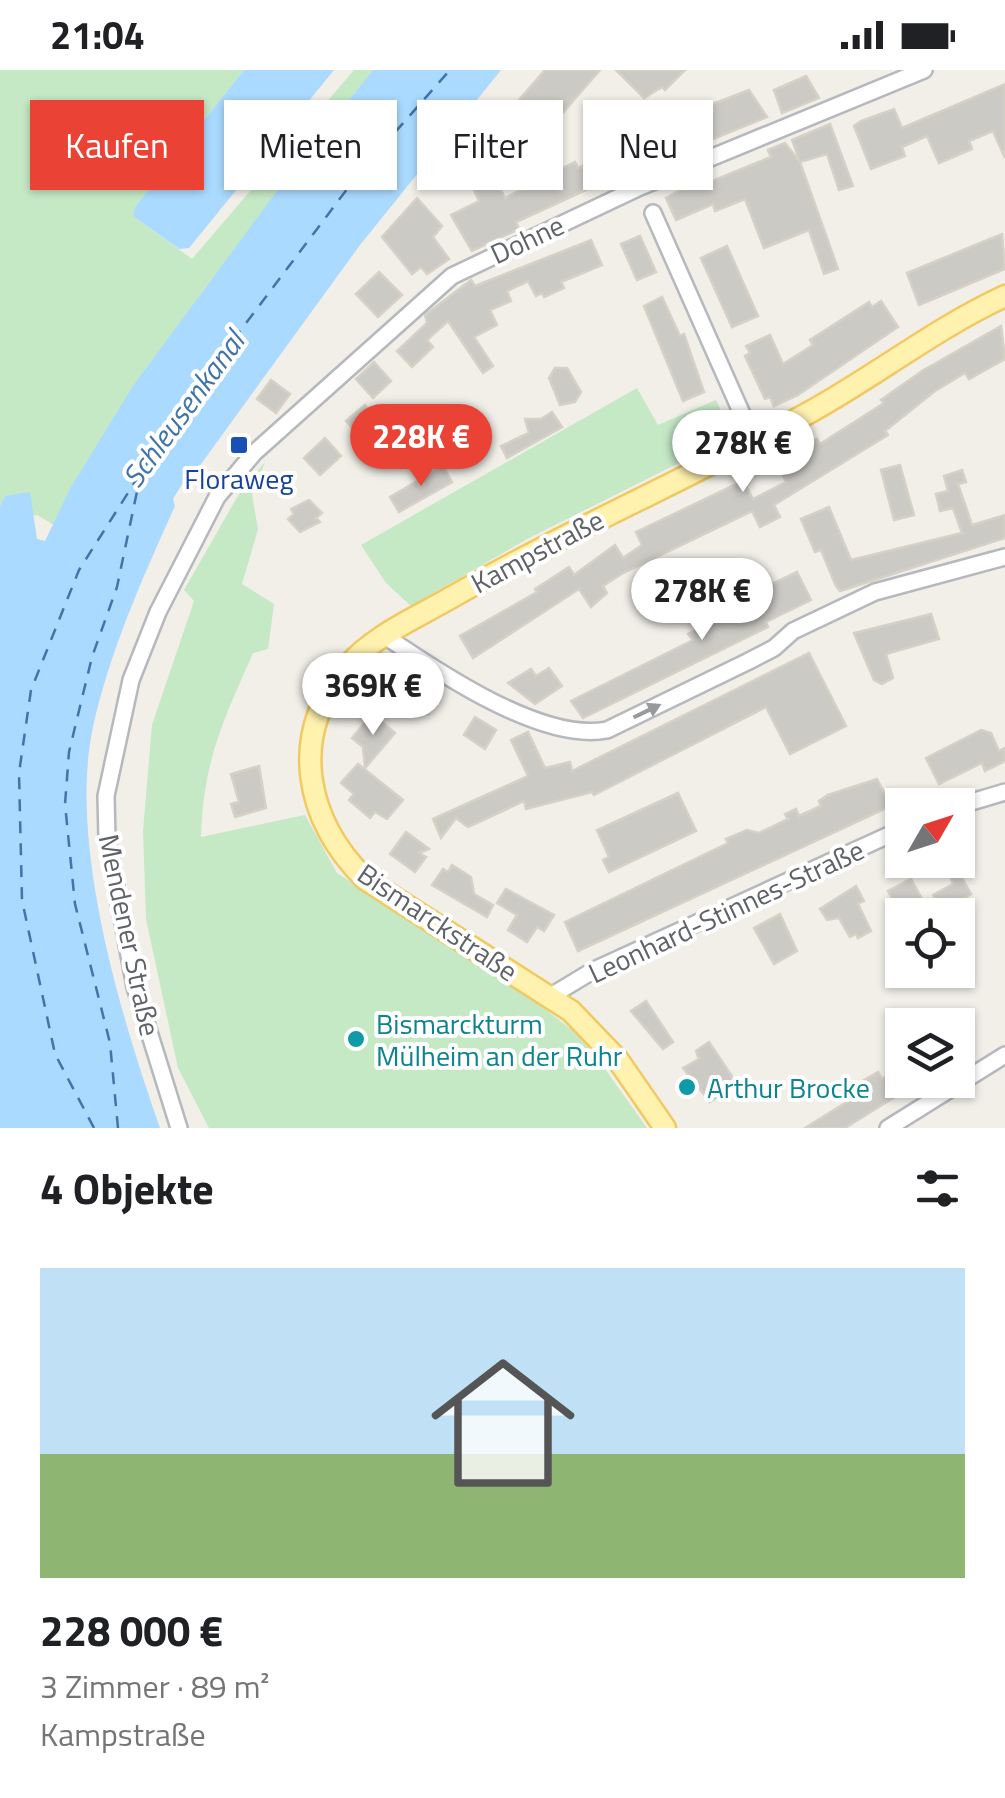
<!DOCTYPE html>
<html lang="de">
<head>
<meta charset="utf-8">
<style>
  body { margin:0; font-family:"Titillium Web",sans-serif; background:#f6f6f6; color:#202124; height:100vh; display:flex; flex-direction:column; font-size:38px; white-space:nowrap }
  * { box-sizing:border-box; margin:0 }
  p { font-size:32px; color:#757577 }
  .icon { flex:none; width:55px; height:55px; fill:none; stroke:currentColor; stroke-width:2; stroke-linecap:round; stroke-linejoin:round }
  .map { position:relative; height:1058px; overflow:hidden }
  .sheet { display:flex; flex-direction:column; background:#fff; flex:1 }
  .sheet>* { flex:none }
  .top-card { position:absolute; left:30px; top:30px; width:945px; height:90px; display:flex; gap:20px }
  .needle { width:65px; rotate:51deg }
  .fabs { position:absolute; left:885px; top:718px; display:grid; gap:20px }
  .fabs a { display:grid; place-items:center; width:90px; height:90px; border-radius:0px; background:#fff; box-shadow:0 2px 8px #0004; font-size:50px }
  .price { position:absolute; translate:-50% -85px; padding:0 22px; border-radius:35px; background:#fff; color:#222; font-size:32px; line-height:65px; filter:drop-shadow(0 2px 5px #0008) }
  .price::after { content:''; position:absolute; left:50%; top:60px; width:30px; height:22px; margin-left:-15px; background:inherit; clip-path:polygon(0 0,100% 0,50% 100%) }
  .price.selected { background:#ea4335; color:#fff }
  ul { padding:0; list-style:none }
  li { display:grid; align-content:center; gap:20px; height:530px; padding:0 40px }
  li+li { border-top:2px solid #e0e0e0 }
  li span { display:grid; place-items:center; height:310px; border-radius:0px; color:#555 }
  li>.icon { margin-inline-start:auto }
  span .icon { width:180px; height:180px; fill:#fffc; stroke-width:1 }
  li b { font-size:42px }
  h2 { display:flex; justify-content:space-between; align-items:center; height:120px; padding:0 40px; font-size:42px }
  .tag { padding:0 35px; border-radius:0px; background:#fff; box-shadow:0 2px 8px #0004; font-size:35px; line-height:90px }
  .tag.selected { background:#ea4335; color:#fff }
  .status { display:flex; justify-content:space-between; align-items:center; height:70px; padding:0 50px; background:#fff; direction:ltr }
  .status svg { height:28px; fill:currentColor }
  .map>svg:first-child { display:block }
  .green { fill:#c5e8c5 }
  .water { fill:#aadaff }
  .lines { fill:none; stroke-linecap:round; stroke-linejoin:round }
  .ferry { stroke:#4174aa; stroke-width:2.5; stroke-dasharray:12 10; stroke-linecap:butt }
  .building { fill:#cccac5; stroke:#d6d1c6; stroke-width:2.5 }
  .minor-casing { stroke:#b5b8bc; stroke-width:20 }
  .major-casing { stroke:#f2c960; stroke-width:25 }
  .minor { stroke:#fff; stroke-width:15 }
  .major { stroke:#fff2af; stroke-width:20 }
  .oneway { fill:#979a9d }
  .transit-dot { fill:#1a4fb4; stroke:#fff; stroke-width:4 }
  .culture-dot { fill:#0f9aa8; stroke:#fff; stroke-width:4 }
  .labels { text-anchor:middle; dominant-baseline:central; stroke-width:8; stroke-linejoin:round; paint-order:stroke }
  .street-label { font-size:28px; fill:#5f6368; stroke:#fff }
  .transit-label { font-size:28px; fill:#164399; stroke:#fff }
  .culture-label { font-size:28px; fill:#0d838f; stroke:#fff; text-anchor:start }
  .water-label { font-size:30px; font-style:italic; fill:#4174aa; stroke:#fff }
</style>
</head>
<body>
<div class="status"><b>21:04</b><svg viewBox="0 0 49 12"><path d="M0 12V9h3v3zM5 12V6h3v6zM10 12V3h3v9zM15 12V0h3v12zM26 1h20v11H26zM47 4h2v5h-2z"/></svg></div>
<div class="map">
<svg width="1005" height="1058" viewBox="0 0 1005 1058">
  <rect width="100%" height="100%" fill="#f1efe8"/>
  <g class="green">
    <polygon points="0,0 244,0 135,137 133,146 192,189 354,0 373,0 205,218 56,456 37,445 0,454"/>
    <polygon points="637,318 658,355 716,330 733,366 529,468 411,536 386,513 361,475"/>
    <path d="M265 392 252 425 258 459 242 514 274 534 268 579 253 583C223 651 203 692 201 767L305 745 337 803 531 928 572 960 590 978 647 1058H209L178 998 146 849 143 761 152 655 194 531 184 520 239 424Z"/>
  </g>
  <g class="water">
    <polygon points="244,0 334,0 189,178 179,179 133,146 135,137"/>
    <path d="M373 0H501L360 175 196 401 189 403 173 429 175 436C143 507 110 580 93 657 68 773 121 947 160 1058H0V437L5 426 30 422 37 469 45 471 71 417 133 316 271 129Z"/>
  </g>
  <g class="lines">
    <g class="ferry">
      <polyline points="94,1058 55,984 22,830 19,703 31,620 79,500 182,338 360,102 450,0"/>
      <polyline points="118,1058 110,973 75,834 65,734 69,682 92,587 117,517 139,412"/>
    </g>
  </g>
  <g class="building">
    <polygon points="545,0 600,0 532,78 500,52"/>
    <polygon points="616,0 685,0 665,20 662,17 644,28"/>
    <polygon points="806,6 819,28 782,43 774,20"/>
    <polygon points="1005,14 1005,88 993,61 969,71 972,79 939,93 927,66 902,77 905,86 871,99 854,56 861,51 894,39 902,58"/>
    <polygon points="749,20 767,47 711,70 697,46 713,41 710,35"/>
    <polygon points="830,54 853,116 839,120 827,84 800,92 792,70"/>
    <polygon points="471,58 505,128 575,92 578,98 614,82 623,103 516,152 519,159 472,181 451,145 479,131 454,76"/>
    <polygon points="785,73 800,92 838,199 824,204 809,160 764,178 745,129 715,141 713,134 676,150 666,128 702,108 705,114 771,87 768,80"/>
    <polygon points="417,128 442,156 433,167 449,189 427,204 421,197 412,204 382,167"/>
    <polygon points="1002,164 1005,199 919,235 907,203"/>
    <polygon points="640,166 656,202 637,210 621,174"/>
    <polygon points="591,170 602,195 561,212 564,218 544,227 542,223 536,226 528,211 507,221 511,231 490,240 497,255 474,267 493,296 483,303 448,251 427,270 433,277 412,297 397,281 427,253 425,245 471,210 475,216"/>
    <polygon points="727,176 758,246 732,257 701,188"/>
    <polygon points="379,202 402,225 378,247 356,224"/>
    <polygon points="662,227 680,266 684,264 704,322 683,331 644,236"/>
    <polygon points="881,231 898,257 798,325 774,336 770,327 765,329 745,286 750,283 746,276 770,265 783,294 813,275 810,270 869,232 872,237"/>
    <polygon points="1001,256 1005,289 969,309 965,303 935,321 885,361 888,365 774,435 780,447 760,457 752,441 623,503 603,516 607,523 591,537 579,519 473,588 460,566 537,522 535,519 569,497 574,505 615,475 623,488 642,475 636,462 743,411 753,429 786,412 776,392 817,369 820,374 884,333 881,330 922,301"/>
    <polygon points="374,292 391,311 373,328 356,309"/>
    <polygon points="555,298 567,298 581,322 575,332 560,335 549,308"/>
    <polygon points="271,310 290,324 276,343 257,329"/>
    <polygon points="365,335 381,354 363,370 346,351"/>
    <polygon points="552,342 562,357 507,388 501,376 529,363 525,349 541,349"/>
    <polygon points="325,368 341,386 320,405 304,388"/>
    <polygon points="900,395 914,445 894,450 881,400"/>
    <polygon points="443,396 452,412 399,442 390,427"/>
    <polygon points="962,400 966,412 958,414 972,455 1005,445 1005,468 840,521 836,516 821,480 815,482 801,449 829,437 851,490 962,463 953,438 940,441 936,424 948,421 944,406"/>
    <polygon points="309,430 322,443 316,448 320,452 300,462 288,449 294,444 291,439"/>
    <polygon points="797,502 811,530 766,552 768,557 583,648 571,631 693,570 688,564 754,530 751,524"/>
    <polygon points="931,544 939,569 886,584 893,608 882,614 874,610 854,563"/>
    <polygon points="809,583 846,656 790,684 766,637 594,725 592,722 526,739 524,731 468,757 456,748 441,768 433,749 528,706 511,670 528,662 545,698 570,692 572,701"/>
    <polygon points="549,598 562,616 535,634 508,613 531,599 536,606"/>
    <polygon points="402,607 409,616 425,615 439,624 428,644 404,634 396,641 381,622"/>
    <polygon points="372,644 395,663 365,698 363,677 352,668"/>
    <polygon points="475,647 496,660 485,679 464,665"/>
    <polygon points="981,660 991,663 999,681 1005,678 1005,691 985,701 982,693 939,714 926,688"/>
    <polygon points="358,694 403,730 387,749 375,742 370,748 349,730 354,724 341,713"/>
    <polygon points="259,696 266,738 235,747 231,734 239,732 231,704"/>
    <polygon points="877,709 891,736 578,881 565,852 728,773 726,769 747,760 759,763 788,749 785,744 796,739 799,746 821,736 819,731 828,725"/>
    <polygon points="678,723 696,761 609,802 603,790 609,787 597,760"/>
    <polygon points="406,762 429,779 419,783 426,787 415,802 390,784"/>
    <polygon points="952,790 971,824 942,841 933,825 953,814 945,791"/>
    <polygon points="452,795 471,807 474,824 493,835 487,847 432,815 443,799 448,802"/>
    <polygon points="911,809 927,838 901,845 888,821"/>
    <polygon points="856,816 864,831 858,834 871,861 858,868 856,864 850,867 839,848 827,850 820,839"/>
    <polygon points="506,819 554,845 544,861 537,857 527,872 508,860 517,845 497,833"/>
    <polygon points="780,844 797,881 774,894 754,858"/>
    <polygon points="646,931 673,972 663,979 631,941"/>
    <polygon points="709,972 737,1014 710,1032 683,998 699,989 696,981"/>
    <polygon points="902,997 902,1010 922,1010 845,1058 805,1058 850,1030 846,1022 864,1010 878,1002 882,1009"/>
  </g>
  <g class="lines">
    <defs>
      <g id="minor">
        <polyline points="653,143 754,371"/>
        <path d="M385 566C438 602 543 673 607 660L747 592 774 578 793 561 875 522 1005 487"/>
        <polyline points="958,736 1005,722"/>
        <polyline points="551,926 594,900 902,759"/>
        <polyline points="179,1058 135,917 107,769 106,726 131,610 158,542 217,427 254,383 452,206 640,117 924,0"/>
        <polyline points="888,1058 1005,985"/>
      </g>
      <path id="major" d="M665 1058 618 990 571 941 365 809C306 750 288 668 345 599 372 566 416 548 452 527 569 460 692 407 810 342 877 305 936 258 1005 226"/>
    </defs>
    <use href="#minor" class="minor-casing"/>
    <use href="#major" class="major-casing"/>
    <use href="#minor" class="minor"/>
    <use href="#major" class="major"/>
  </g>
  <defs><path id="oneway-solid" d="M-6-.8H1V-3.2L6.5 0L1 3.2V.8H-6Z" transform="scale(2.5)"/></defs>
  <use class="oneway" href="#oneway-solid" transform="translate(647 641) rotate(-26)"/>
  <rect class="transit-dot" x="229" y="365" width="20" height="20" rx="5"/>
  <g class="culture-dot">
    <circle cx="356" cy="969" r="10"/>
    <circle cx="687" cy="1017" r="10"/>
  </g>
  <g class="labels">
    <g class="street-label">
      <text transform="translate(527 169) rotate(-25)">Dohne</text>
      <text transform="translate(537 481) rotate(-28)">Kampstraße</text>
      <text transform="translate(726 841) rotate(-25)">Leonhard-Stinnes-Straße</text>
      <text transform="translate(438 852) rotate(34)">Bismarckstraße</text>
      <text transform="translate(130 865) rotate(78)">Mendener Straße</text>
    </g>
    <g class="transit-label">
      <text x="239" y="408">Floraweg</text>
    </g>
    <g class="culture-label">
      <text x="376" y="953">Bismarckturm<tspan x="376" dy="32">Mülheim an der Ruhr</tspan></text>
      <text x="707" y="1017">Arthur Brocke</text>
    </g>
    <g class="water-label">
      <text transform="translate(183 339) rotate(-54)">Schleusenkanal</text>
    </g>
  </g>
</svg>
<div class="fabs">
<a><svg class="needle" viewBox="-14 -14 28 28"><path d="M0-13l5 13h-10z" fill="#e53935"/><path d="M0 13l5-13h-10z" fill="#757577"/></svg></a>
<a><svg class="icon" aria-label="locate" viewBox="0 0 24 24"><circle cx="12" cy="12" r="6"/><path d="M12 2v4M12 18v4M2 12h4M18 12h4"/></svg></a>
<a><svg class="icon" aria-label="layers" viewBox="0 0 24 24"><path d="M12 4l9 5-9 5-9-5zM3 14l9 5 9-5"/></svg></a>
</div>
<b class="price selected" style="left:421px;top:419px">228K €</b>
<b class="price" style="left:743px;top:425px">278K €</b>
<b class="price" style="left:702px;top:573px">278K €</b>
<b class="price" style="left:373px;top:668px">369K €</b>
<div class="top-card">
<a class="tag selected">Kaufen</a>
<a class="tag">Mieten</a>
<a class="tag">Filter</a>
<a class="tag">Neu</a>
</div>
</div>
<section class="sheet">
<h2>4 Objekte<svg class="icon" aria-label="filters" viewBox="0 0 24 24"><path d="M4 7h16M4 17h16"/><circle cx="9" cy="7" r="2"/><circle cx="15" cy="17" r="2"/></svg></h2>
<ul>
<li><span style="background:linear-gradient(#bfe0f5 60%,#8fb573 0)"><svg class="icon" aria-label="home" viewBox="0 0 24 24"><path d="M3 11l9-7 9 7M6 9v11h12V9"/></svg></span><div><b>228 000 €</b><p>3 Zimmer · 89 m²</p><p>Kampstraße</p></div></li>
</ul>
</section>
</body>
</html>
